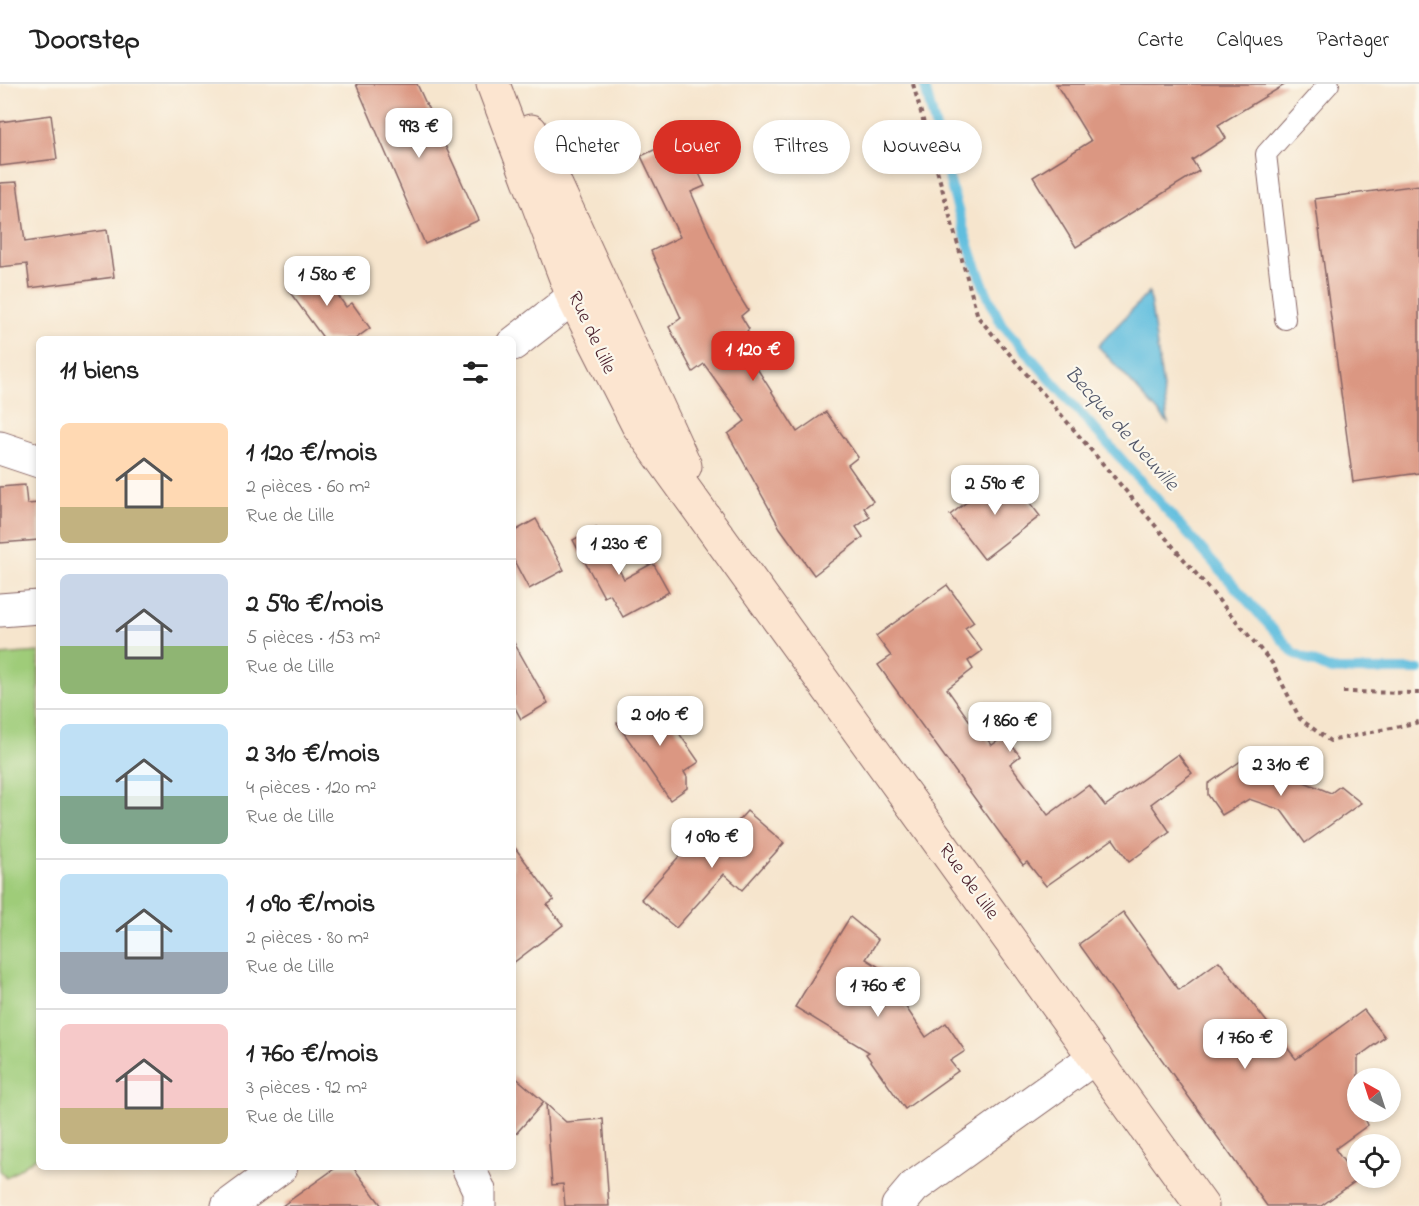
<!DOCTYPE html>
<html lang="fr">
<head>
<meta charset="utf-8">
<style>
  body { margin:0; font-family:"Indie Flower",sans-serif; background:#f6f6f6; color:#222; height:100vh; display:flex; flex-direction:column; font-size:22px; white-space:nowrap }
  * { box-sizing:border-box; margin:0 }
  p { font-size:20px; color:#767676 }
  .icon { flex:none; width:33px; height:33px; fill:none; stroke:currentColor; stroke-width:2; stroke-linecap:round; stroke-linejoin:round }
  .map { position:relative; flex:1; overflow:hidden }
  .sheet { position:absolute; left:36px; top:252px; width:480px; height:834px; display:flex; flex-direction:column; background:#fff; border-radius:9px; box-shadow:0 3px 9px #0003 }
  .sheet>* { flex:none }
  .banner { position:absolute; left:534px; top:36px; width:570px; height:54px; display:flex; gap:12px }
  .needle { width:39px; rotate:321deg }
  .buttons { position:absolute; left:1347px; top:984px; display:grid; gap:12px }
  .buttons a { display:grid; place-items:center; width:54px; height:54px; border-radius:50%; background:#fff; box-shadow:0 3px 9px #0003; font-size:30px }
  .price { position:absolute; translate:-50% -51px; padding:0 14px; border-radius:12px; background:#fff; color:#222; font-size:20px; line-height:39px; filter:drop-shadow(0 2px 3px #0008) }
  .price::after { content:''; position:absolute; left:50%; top:36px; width:18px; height:14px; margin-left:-9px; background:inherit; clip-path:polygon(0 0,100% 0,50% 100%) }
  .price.selected { background:#d93025; color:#fff }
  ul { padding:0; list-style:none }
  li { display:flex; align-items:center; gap:18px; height:150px; padding:0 24px }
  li+li { border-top:2px solid #e0e0e0 }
  li span { display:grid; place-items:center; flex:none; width:168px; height:120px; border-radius:9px; color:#555 }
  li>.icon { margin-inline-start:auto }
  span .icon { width:72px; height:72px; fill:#fffc; stroke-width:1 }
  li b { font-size:26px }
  h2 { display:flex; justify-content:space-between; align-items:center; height:72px; padding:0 24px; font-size:26px }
  .chip { padding:0 21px; border-radius:27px; background:#fff; box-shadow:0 3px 9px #0003; font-size:21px; line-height:54px }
  .chip.selected { background:#d93025; color:#fff }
  header { display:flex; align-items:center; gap:36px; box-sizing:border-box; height:84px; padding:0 30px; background:#fff; border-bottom:2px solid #e0e0e0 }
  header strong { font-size:28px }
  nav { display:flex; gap:33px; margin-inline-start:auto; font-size:21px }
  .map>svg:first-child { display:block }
  .green { fill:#9fcc79; stroke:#747652; stroke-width:1.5 }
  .water { fill:#60bede; stroke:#556e84; stroke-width:1.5 }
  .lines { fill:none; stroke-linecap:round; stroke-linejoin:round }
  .stream { stroke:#60bede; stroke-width:10 }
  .building { fill:#db9782 }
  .lane-casing { stroke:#866464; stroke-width:22 }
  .street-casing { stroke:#866464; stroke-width:35 }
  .secondary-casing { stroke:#866464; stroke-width:35 }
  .path { stroke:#866464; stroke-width:4; stroke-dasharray:4.5 4.5; stroke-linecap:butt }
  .lane { stroke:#fff; stroke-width:20 }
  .street { stroke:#fff; stroke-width:33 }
  .secondary { stroke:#fce5d0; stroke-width:33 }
  .labels { text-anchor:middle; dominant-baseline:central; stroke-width:4.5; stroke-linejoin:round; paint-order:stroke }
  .street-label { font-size:20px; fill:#4a1f2b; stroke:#fbf7ec }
  .water-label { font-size:21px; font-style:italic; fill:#52576a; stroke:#fbf7ec }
</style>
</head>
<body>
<header>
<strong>Doorstep</strong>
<nav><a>Carte</a><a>Calques</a><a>Partager</a></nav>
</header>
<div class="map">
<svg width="1419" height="1122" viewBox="0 0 1419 1122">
  <rect width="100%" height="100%" fill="#fbf7ec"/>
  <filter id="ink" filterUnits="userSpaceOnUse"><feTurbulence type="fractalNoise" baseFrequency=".0167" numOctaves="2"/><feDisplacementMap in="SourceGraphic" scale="12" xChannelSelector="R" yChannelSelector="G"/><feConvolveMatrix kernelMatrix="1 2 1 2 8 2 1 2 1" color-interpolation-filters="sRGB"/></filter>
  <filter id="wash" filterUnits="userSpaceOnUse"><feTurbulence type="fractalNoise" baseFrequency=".008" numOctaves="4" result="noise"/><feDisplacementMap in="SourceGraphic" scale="24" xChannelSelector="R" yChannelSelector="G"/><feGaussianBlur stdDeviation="1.35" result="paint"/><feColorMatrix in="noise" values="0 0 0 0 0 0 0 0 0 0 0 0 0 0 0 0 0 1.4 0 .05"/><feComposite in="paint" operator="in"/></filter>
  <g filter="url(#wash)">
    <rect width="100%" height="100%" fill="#f6e5cd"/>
    <polygon class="green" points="39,568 39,1071 6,1094 0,1086 0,571"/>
    <polygon class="water" points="1149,208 1168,339 1098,262"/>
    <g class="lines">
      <path class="stream" d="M924 0C946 78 964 170 1002 241L1294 569 1331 586H1419"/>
    </g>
    <g id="blocks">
      <g class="building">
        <polygon points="356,0 417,0 479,136 425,160"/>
        <polygon points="1056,0 1286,0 1218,41 1226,54 1192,76 1199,87 1076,163 1033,93 1091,57"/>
        <polygon points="51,31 57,75 0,82 0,38"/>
        <polygon points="682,53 705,102 691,108 733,202 748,226 741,232 749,245 747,247 758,262 748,270 797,348 826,328 858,373 848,381 873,417 864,424 870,433 856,443 863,453 814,491 780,444 728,350 745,337 704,280 693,288 669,243 681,234 651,167 680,153 641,72"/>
        <polygon points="17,98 25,158 107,146 114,193 30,204 27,180 0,183 0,99"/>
        <polygon points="1419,101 1419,389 1353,398 1315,115"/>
        <polygon points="317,181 346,223 352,219 370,244 355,255 324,255 286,203"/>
        <polygon points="1006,388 1040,432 984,475 950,431"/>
        <polygon points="25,401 27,420 39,419 39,456 0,459 0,403"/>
        <polygon points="536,435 564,486 529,505 513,475 513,448"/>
        <polygon points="596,443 624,495 653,479 669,508 623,533 610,510 604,513 573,456"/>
        <polygon points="947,501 974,538 965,544 982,567 968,577 973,585 947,605 983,656 986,654 992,661 1005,652 1020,672 1010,680 1048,731 1089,701 1105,722 1178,670 1192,689 1151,720 1170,748 1129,778 1113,755 1046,802 1027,778 1023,781 878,581 891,572 876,552"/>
        <polygon points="513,557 548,619 521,635 513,620"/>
        <polygon points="654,613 699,678 684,688 687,693 687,704 670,716 617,639"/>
        <polygon points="1245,674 1331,709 1340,702 1361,719 1305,759 1281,726 1249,715 1222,731 1208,711 1208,700"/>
        <polygon points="747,727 784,759 742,806 724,790 676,844 641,815 691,759 706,773"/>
        <polygon points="513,761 554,816 547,821 563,841 513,879"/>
        <polygon points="1123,828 1179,906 1219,877 1296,975 1364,926 1385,953 1358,973 1358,1028 1362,1028 1368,1041 1335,1065 1357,1096 1321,1122 1267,1122 1079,860"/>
        <polygon points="850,833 878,856 866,875 879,883 926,953 946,939 965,967 950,977 958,987 905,1025 866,970 869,968 795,923"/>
        <polygon points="513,991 544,1018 513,1053"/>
        <polygon points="546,1020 566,1038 603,1035 609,1122 565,1122 563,1100 552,1101"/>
        <polygon points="337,1083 353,1083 382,1122 282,1122"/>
      </g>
    </g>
  </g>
  <g filter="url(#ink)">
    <use href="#blocks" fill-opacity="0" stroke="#866464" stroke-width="1.5"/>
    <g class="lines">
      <defs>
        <polyline id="lane" points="1285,235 1266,70 1329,0"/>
        <g id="street">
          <polyline points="513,260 594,197"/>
          <polyline points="0,364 39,377"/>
          <polyline points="0,526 39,523"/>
          <polyline points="468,1083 479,1106 479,1122"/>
          <polyline points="228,1122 281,1083"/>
          <polyline points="898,1122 914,1103 1095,973"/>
        </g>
        <g id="secondary">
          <polyline points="493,0 573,213 638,341 1202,1122"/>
          <polyline points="531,47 685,382"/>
        </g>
      </defs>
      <use href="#lane" class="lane-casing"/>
      <use href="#street" class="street-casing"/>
      <use href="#secondary" class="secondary-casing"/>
      <g class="path">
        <polyline points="913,0 978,233 1272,579 1300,635 1330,657 1419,638"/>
        <polyline points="1343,608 1419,609"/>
      </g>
      <use href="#lane" class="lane"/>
      <use href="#street" class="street"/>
      <use href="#secondary" class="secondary"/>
    </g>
  </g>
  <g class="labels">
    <g class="street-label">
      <text transform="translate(591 249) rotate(65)">Rue de Lille</text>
      <text transform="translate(968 798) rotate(54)">Rue de Lille</text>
    </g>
    <g class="water-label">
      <text transform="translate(1121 345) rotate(48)">Becque de Neuville</text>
    </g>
  </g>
</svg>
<div class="buttons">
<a><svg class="needle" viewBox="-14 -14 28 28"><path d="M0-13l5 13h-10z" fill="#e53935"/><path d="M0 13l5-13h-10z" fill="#767676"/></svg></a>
<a><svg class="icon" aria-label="locate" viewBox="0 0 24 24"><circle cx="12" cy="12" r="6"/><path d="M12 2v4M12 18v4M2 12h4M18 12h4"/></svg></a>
</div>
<b class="price" style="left:419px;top:75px">993 €</b>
<b class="price" style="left:327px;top:223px">1 580 €</b>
<b class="price selected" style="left:753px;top:298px">1 120 €</b>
<b class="price" style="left:995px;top:432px">2 590 €</b>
<b class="price" style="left:619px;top:492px">1 230 €</b>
<b class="price" style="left:660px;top:663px">2 010 €</b>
<b class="price" style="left:1010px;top:669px">1 860 €</b>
<b class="price" style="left:1281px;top:713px">2 310 €</b>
<b class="price" style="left:712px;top:785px">1 090 €</b>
<b class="price" style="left:878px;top:934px">1 760 €</b>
<b class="price" style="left:1245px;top:986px">1 760 €</b>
<div class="banner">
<a class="chip">Acheter</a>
<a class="chip selected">Louer</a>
<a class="chip">Filtres</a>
<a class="chip">Nouveau</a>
</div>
<section class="sheet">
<h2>11 biens<svg class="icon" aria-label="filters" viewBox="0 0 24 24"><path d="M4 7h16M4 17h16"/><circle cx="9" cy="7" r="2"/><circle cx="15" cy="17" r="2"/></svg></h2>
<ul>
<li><span style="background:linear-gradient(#ffd9b3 70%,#c2b280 0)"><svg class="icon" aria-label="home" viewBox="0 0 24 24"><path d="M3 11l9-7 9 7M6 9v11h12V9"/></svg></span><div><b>1 120 €/mois</b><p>2 pièces · 60 m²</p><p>Rue de Lille</p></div></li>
<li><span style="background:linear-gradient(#c9d6e8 60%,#8fb573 0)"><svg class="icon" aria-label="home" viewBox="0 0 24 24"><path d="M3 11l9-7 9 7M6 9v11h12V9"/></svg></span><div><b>2 590 €/mois</b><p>5 pièces · 153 m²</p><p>Rue de Lille</p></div></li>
<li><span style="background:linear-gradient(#bfe0f5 60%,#7fa58c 0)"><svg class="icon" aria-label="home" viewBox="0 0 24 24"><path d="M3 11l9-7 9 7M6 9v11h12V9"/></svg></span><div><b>2 310 €/mois</b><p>4 pièces · 120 m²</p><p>Rue de Lille</p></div></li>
<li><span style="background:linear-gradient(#bfe0f5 65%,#9aa5b1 0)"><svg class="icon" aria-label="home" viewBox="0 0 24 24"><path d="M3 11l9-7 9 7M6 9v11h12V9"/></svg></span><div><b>1 090 €/mois</b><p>2 pièces · 80 m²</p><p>Rue de Lille</p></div></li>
<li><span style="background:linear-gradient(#f6c9c9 70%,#c2b280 0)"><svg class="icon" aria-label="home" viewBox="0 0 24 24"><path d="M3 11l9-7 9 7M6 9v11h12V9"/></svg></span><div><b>1 760 €/mois</b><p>3 pièces · 92 m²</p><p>Rue de Lille</p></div></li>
</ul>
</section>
</div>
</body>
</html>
